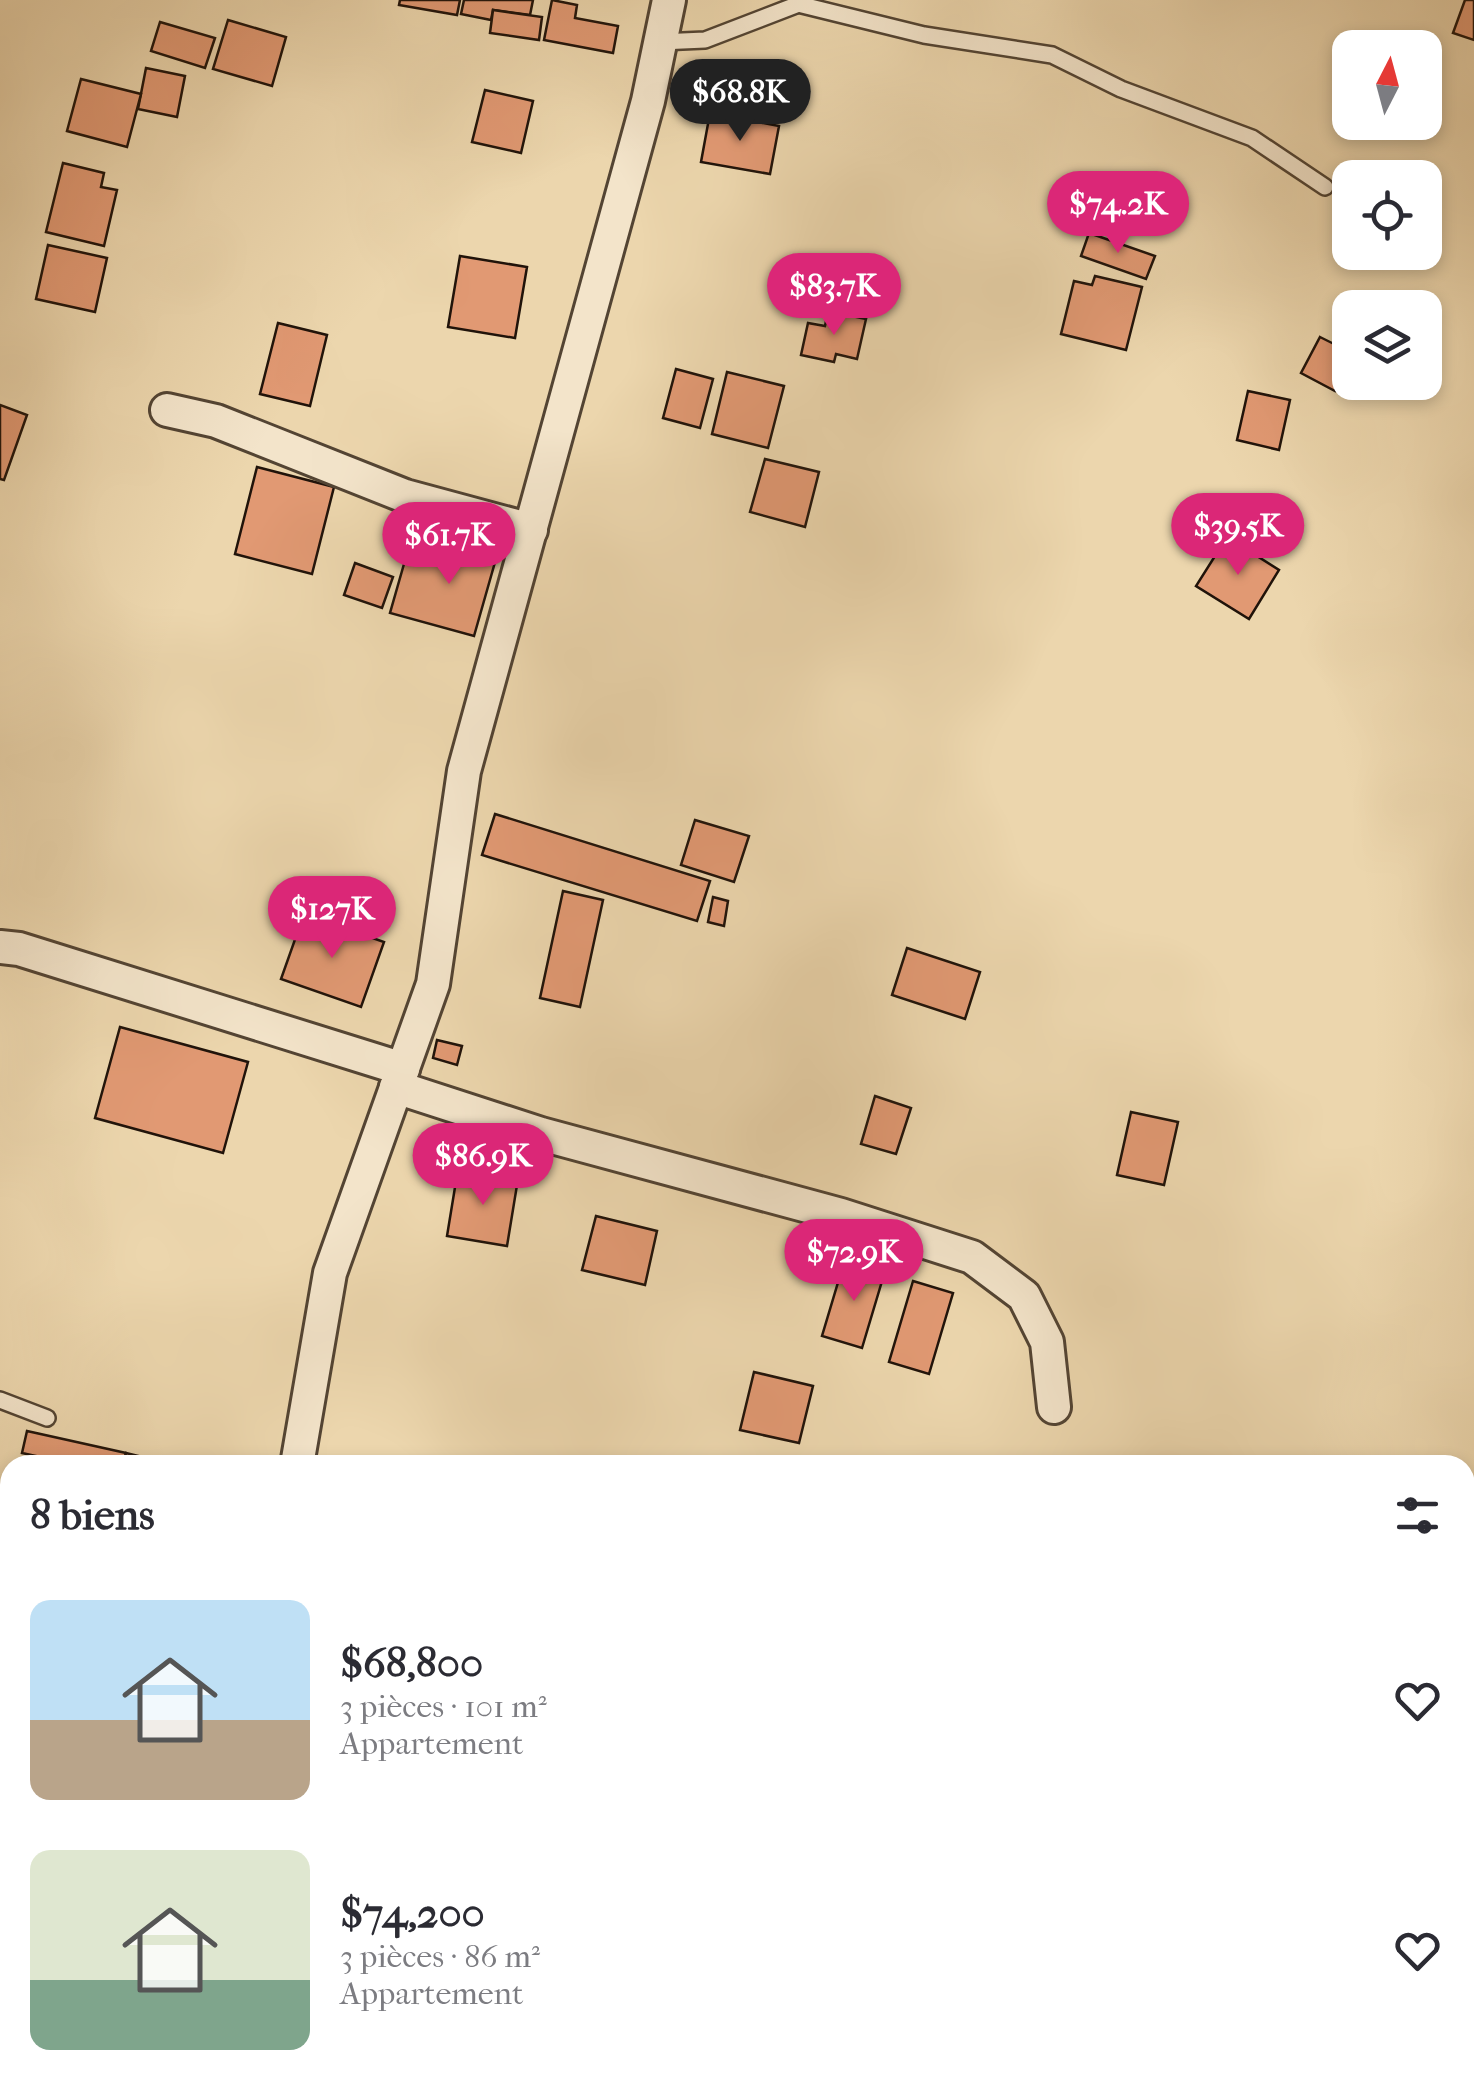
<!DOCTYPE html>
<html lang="fr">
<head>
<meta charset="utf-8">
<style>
  body { margin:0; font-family:"IM FELL French Canon",serif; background:#f2f2f3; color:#2b2b33; height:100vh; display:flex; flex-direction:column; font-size:38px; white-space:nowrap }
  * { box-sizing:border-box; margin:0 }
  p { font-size:32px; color:#7c7c81 }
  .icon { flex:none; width:55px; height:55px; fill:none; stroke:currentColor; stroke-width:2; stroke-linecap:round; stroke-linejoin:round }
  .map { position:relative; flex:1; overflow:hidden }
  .drawer { position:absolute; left:0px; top:1455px; width:1475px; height:640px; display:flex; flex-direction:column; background:#fff; border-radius:30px 30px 0 0; box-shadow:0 5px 15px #0003 }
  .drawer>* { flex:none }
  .needle { width:65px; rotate:6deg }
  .controls { position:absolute; left:1332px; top:30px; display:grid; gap:20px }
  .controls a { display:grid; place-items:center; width:110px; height:110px; border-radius:20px; background:#fff; box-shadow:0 5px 15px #0003; font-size:50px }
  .price { position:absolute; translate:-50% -85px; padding:0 22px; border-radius:35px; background:#db2777; color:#fff; font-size:32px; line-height:65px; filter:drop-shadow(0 2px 5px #0008) }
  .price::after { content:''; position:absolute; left:50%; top:60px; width:30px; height:22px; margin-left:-15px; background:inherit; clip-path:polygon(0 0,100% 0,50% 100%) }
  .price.current { background:#222; color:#fff }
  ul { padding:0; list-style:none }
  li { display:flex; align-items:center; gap:30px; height:250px; padding:0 30px }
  li span { display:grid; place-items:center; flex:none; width:280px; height:200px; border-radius:20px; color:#555 }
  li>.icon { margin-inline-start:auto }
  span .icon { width:120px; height:120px; fill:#fffc; stroke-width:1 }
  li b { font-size:42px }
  h2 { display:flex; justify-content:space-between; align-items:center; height:120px; padding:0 30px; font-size:42px }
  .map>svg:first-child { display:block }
  .building { fill:#e19973; stroke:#20130a; stroke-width:2.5 }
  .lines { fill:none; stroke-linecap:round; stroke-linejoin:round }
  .lane-casing { stroke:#534433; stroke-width:20 }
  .street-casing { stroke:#534433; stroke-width:38 }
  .lane { stroke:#f3e4ca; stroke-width:15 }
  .street { stroke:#f3e4ca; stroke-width:32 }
</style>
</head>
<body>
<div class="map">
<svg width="1474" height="2095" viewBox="0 0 1474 2095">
  <rect width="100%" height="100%" fill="#ecd6ad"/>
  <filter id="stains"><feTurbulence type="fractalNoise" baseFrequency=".002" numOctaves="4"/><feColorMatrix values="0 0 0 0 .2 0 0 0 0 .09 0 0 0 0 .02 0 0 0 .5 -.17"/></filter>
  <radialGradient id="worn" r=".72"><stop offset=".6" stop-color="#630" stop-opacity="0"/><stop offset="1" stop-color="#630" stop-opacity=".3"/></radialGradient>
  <g class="building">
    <polygon points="400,0 460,0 457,15 399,5"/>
    <polygon points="464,0 533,0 530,15 493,10 491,20 461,14"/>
    <polygon points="552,0 577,5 575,18 618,26 613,53 544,40"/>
    <polygon points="1465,0 1474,0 1474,40 1453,33"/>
    <polygon points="493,10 542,17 539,40 490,33"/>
    <polygon points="228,20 286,37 272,86 213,69"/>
    <polygon points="160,22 215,38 205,68 151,51"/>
    <polygon points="146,68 185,76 177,117 138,109"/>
    <polygon points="81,79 141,94 127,147 67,131"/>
    <polygon points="485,90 533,101 521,153 472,142"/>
    <polygon points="710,113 779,126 770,174 701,162"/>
    <polygon points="63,163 104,173 101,187 117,190 104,246 46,232"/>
    <polygon points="1089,233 1155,256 1146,279 1081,256"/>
    <polygon points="48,245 107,258 95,312 36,299"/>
    <polygon points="460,256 527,267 515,338 448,327"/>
    <polygon points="1095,276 1142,287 1126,350 1061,334 1074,281 1092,285"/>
    <polygon points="828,311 866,319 857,359 836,354 834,362 801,355 808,323 825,326"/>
    <polygon points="278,323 327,335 310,406 260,394"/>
    <polygon points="1320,337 1350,352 1335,391 1301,373"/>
    <polygon points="676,369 713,379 700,428 663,418"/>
    <polygon points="727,372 784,386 768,448 712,434"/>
    <polygon points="1248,391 1290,400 1279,450 1237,440"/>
    <polygon points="0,405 27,415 4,480 0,479"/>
    <polygon points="765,459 819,472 805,527 750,512"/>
    <polygon points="257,467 334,487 312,574 235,554"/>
    <polygon points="465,530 501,541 474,636 390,613 406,557 454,570"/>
    <polygon points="1227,537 1279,570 1249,619 1196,586"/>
    <polygon points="355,563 393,577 382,608 344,595"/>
    <polygon points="495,814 710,881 697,921 482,855"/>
    <polygon points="695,820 749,836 734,882 681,865"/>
    <polygon points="563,891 603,900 580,1007 540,998"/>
    <polygon points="713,897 728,901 724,926 708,922"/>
    <polygon points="304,914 384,942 361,1007 281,979"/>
    <polygon points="907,948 980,972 965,1019 892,995"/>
    <polygon points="120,1027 248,1062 223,1153 95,1118"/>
    <polygon points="437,1040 462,1046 457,1065 433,1058"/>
    <polygon points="875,1096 911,1108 896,1154 861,1144"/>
    <polygon points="1131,1112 1178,1122 1164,1185 1117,1175"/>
    <polygon points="458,1169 518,1179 507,1246 447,1236"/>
    <polygon points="596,1216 657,1231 645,1285 582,1270"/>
    <polygon points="845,1259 885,1271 862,1348 822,1336"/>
    <polygon points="913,1281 953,1293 929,1374 889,1362"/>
    <polygon points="754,1372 813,1386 799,1443 740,1430"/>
    <polygon points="27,1431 126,1453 123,1465 77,1465 22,1453"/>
    <polygon points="126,1453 175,1465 123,1465"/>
    <polygon points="1474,1721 1474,1761 1465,1757"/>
    <polygon points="395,2085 433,2085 445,2089 443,2095 392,2095"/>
  </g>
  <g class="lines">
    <defs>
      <g id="lane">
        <polyline points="798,4 924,35 1052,55 1121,89 1252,138 1325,187"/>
        <polyline points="660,42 705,40 804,2"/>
        <polyline points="0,1400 47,1418"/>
        <polyline points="514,2095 516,2085"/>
        <polyline points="1239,2095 1245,2085"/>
      </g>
      <g id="street">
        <polyline points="167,410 216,421 405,496 531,530"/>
        <polyline points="0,947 19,949 403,1069"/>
        <polyline points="396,1087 541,1134 841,1215 972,1257 1024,1296 1047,1342 1054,1407"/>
        <polyline points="297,1465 330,1273 433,984 464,771 648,101 669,0"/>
        <polyline points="625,2085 642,2095"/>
        <polyline points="163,2095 164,2085"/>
      </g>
    </defs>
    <use href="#lane" class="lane-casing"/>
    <use href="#street" class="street-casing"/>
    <use href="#lane" class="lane"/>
    <use href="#street" class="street"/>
  </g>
  <rect width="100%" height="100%" filter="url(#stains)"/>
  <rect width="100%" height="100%" fill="url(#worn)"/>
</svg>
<div class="controls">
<a><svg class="needle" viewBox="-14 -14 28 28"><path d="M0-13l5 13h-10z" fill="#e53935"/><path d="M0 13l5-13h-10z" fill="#7c7c81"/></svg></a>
<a><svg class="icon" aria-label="locate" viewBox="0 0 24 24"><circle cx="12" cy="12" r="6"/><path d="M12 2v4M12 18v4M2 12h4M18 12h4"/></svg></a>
<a><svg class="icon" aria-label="layers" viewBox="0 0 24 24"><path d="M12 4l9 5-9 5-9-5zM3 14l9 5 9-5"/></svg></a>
</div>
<b class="price current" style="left:740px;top:144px">$68.8K</b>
<b class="price" style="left:1118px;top:256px">$74.2K</b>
<b class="price" style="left:834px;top:338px">$83.7K</b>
<b class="price" style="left:1238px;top:578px">$39.5K</b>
<b class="price" style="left:449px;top:587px">$61.7K</b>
<b class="price" style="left:332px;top:961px">$127K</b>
<b class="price" style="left:483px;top:1208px">$86.9K</b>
<b class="price" style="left:854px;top:1304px">$72.9K</b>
<section class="drawer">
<h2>8 biens<svg class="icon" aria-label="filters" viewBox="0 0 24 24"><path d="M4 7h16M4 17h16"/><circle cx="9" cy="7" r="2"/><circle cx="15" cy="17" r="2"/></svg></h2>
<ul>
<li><span style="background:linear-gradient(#bfe0f5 60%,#b9a48a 0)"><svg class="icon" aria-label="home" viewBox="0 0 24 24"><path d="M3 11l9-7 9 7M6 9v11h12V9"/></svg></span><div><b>$68,800</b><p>3 pièces · 101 m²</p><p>Appartement</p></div><svg class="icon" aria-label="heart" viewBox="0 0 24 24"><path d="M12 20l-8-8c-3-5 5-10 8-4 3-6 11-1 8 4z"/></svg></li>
<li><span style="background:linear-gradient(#dfe7d0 65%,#7fa58c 0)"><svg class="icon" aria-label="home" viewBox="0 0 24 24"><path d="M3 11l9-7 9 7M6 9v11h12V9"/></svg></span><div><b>$74,200</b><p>3 pièces · 86 m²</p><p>Appartement</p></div><svg class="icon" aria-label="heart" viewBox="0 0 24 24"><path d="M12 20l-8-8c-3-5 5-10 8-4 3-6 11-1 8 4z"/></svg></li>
</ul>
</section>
</div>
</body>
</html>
